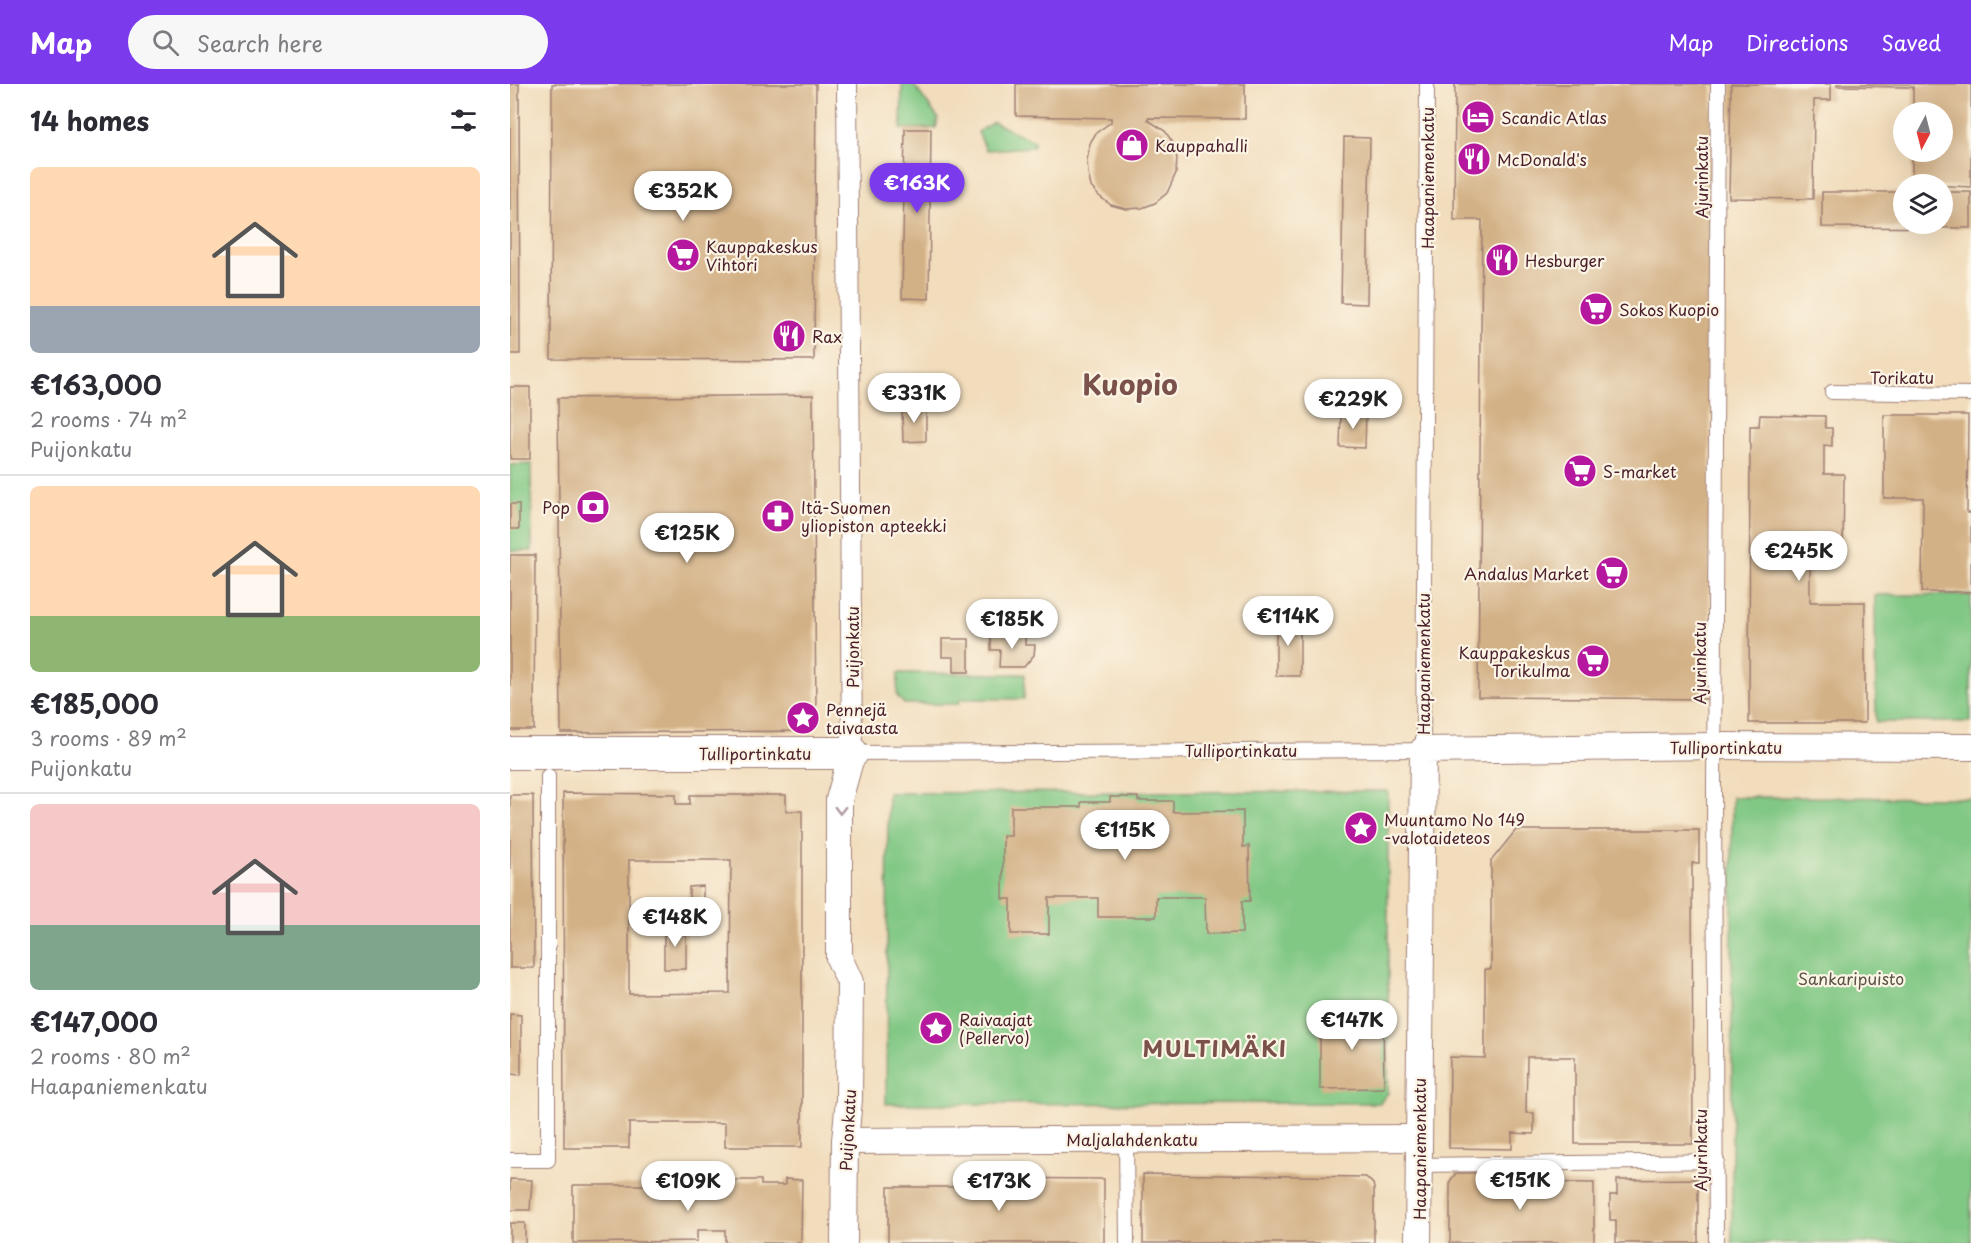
<!DOCTYPE html>
<html lang="en">
<head>
<meta charset="utf-8">
<style>
  body { margin:0; font-family:"Playpen Sans",sans-serif; background:#f7f7f7; color:#2b2b33; height:100vh; display:flex; flex-direction:column; font-size:22px; white-space:nowrap }
  * { box-sizing:border-box; margin:0 }
  p { font-size:20px; color:#7c7c81 }
  .icon { flex:none; width:33px; height:33px; fill:none; stroke:currentColor; stroke-width:2; stroke-linecap:round; stroke-linejoin:round }
  .map { position:relative; flex:1; overflow:hidden }
  .details { display:flex; flex-direction:column; background:#fff; width:510px }
  .details>* { flex:none }
  .needle { width:39px; rotate:187deg }
  .buttons { position:absolute; left:1383px; top:18px; display:grid; gap:12px }
  .buttons a { display:grid; place-items:center; width:60px; height:60px; border-radius:50%; background:#fff; box-shadow:0 6px 24px #0002; font-size:30px }
  .price { position:absolute; translate:-50% -51px; padding:0 14px; border-radius:21px; background:#fff; color:#222; font-size:20px; line-height:39px; filter:drop-shadow(0 2px 3px #0008) }
  .price::after { content:''; position:absolute; left:50%; top:36px; width:18px; height:14px; margin-left:-9px; background:inherit; clip-path:polygon(0 0,100% 0,50% 100%) }
  .price.active { background:#7c3aed; color:#fff }
  ul { padding:0; list-style:none }
  li { display:grid; align-content:center; gap:12px; height:318px; padding:0 30px }
  li+li { border-top:2px solid #e1e1e2 }
  li span { display:grid; place-items:center; height:186px; border-radius:9px; color:#555 }
  li>.icon { margin-inline-start:auto }
  span .icon { width:108px; height:108px; fill:#fffc; stroke-width:1 }
  li b { font-size:26px }
  h2 { display:flex; justify-content:space-between; align-items:center; height:72px; padding:0 30px; font-size:26px }
  header { display:flex; align-items:center; gap:36px; box-sizing:border-box; height:84px; padding:0 30px; background:#7c3aed; color:#fff }
  header strong { font-size:28px }
  nav { display:flex; gap:33px; margin-inline-start:auto; font-size:21px }
  .search { width:420px; height:54px; background:#f7f7f7; display:flex; align-items:center; gap:15px; box-sizing:border-box; padding:0 21px; border-radius:33px; color:#7c7c81; font-size:22px }
  main { display:flex; flex:1; min-height:0 }
  .map>svg:first-child { display:block }
  .green { fill:#81c884; stroke:#667458; stroke-width:1.5 }
  .building { fill:#d3b186; fill-rule:evenodd }
  .lines { fill:none; stroke-linecap:round; stroke-linejoin:round }
  .service-casing { stroke:#9e7e73; stroke-width:16 }
  .pedestrian-casing { stroke:#9e7e73; stroke-width:22 }
  .minor-casing { stroke:#9e7e73; stroke-width:28 }
  .tertiary-casing { stroke:#9e7e73; stroke-width:34 }
  .service { stroke:#fff; stroke-width:14 }
  .pedestrian { stroke:#fff; stroke-width:20 }
  .minor { stroke:#fff; stroke-width:26 }
  .tertiary { stroke:#fff; stroke-width:32 }
  .oneway { stroke:#ae9aa0 }
  .labels { text-anchor:middle; dominant-baseline:central; stroke-width:4.5; stroke-linejoin:round; paint-order:stroke }
  .poi-label { font-size:16px; fill:#4a1f2b; stroke:#fcf5e5; text-anchor:start }
  .street-label { font-size:16px; fill:#4a1f2b; stroke:#fcf5e5 }
  .park-label { font-size:16px; fill:#5a5246; stroke:#fcf5e5 }
  .district-label { font-size:22px; font-weight:bold; letter-spacing:1.5px; fill:#7a524b; stroke:#fcf5e5 }
  .town-label { font-size:28px; font-weight:bold; fill:#7a524b; stroke:#fcf5e5 }
</style>
</head>
<body>
<header>
<strong>Map</strong>
<div class="search"><svg class="icon" aria-label="search" viewBox="0 0 24 24"><circle cx="10" cy="10" r="6"/><path d="M15 15l6 6"/></svg>Search here</div>
<nav><a>Map</a><a>Directions</a><a>Saved</a></nav>
</header>
<main>
<section class="details">
<h2>14 homes<svg class="icon" aria-label="filters" viewBox="0 0 24 24"><path d="M4 7h16M4 17h16"/><circle cx="9" cy="7" r="2"/><circle cx="15" cy="17" r="2"/></svg></h2>
<ul>
<li><span style="background:linear-gradient(#ffd9b3 75%,#9aa5b1 0)"><svg class="icon" aria-label="home" viewBox="0 0 24 24"><path d="M3 11l9-7 9 7M6 9v11h12V9"/></svg></span><div><b>€163,000</b><p>2 rooms · 74 m²</p><p>Puijonkatu</p></div></li>
<li><span style="background:linear-gradient(#ffd9b3 70%,#8fb573 0)"><svg class="icon" aria-label="home" viewBox="0 0 24 24"><path d="M3 11l9-7 9 7M6 9v11h12V9"/></svg></span><div><b>€185,000</b><p>3 rooms · 89 m²</p><p>Puijonkatu</p></div></li>
<li><span style="background:linear-gradient(#f6c9c9 65%,#7fa58c 0)"><svg class="icon" aria-label="home" viewBox="0 0 24 24"><path d="M3 11l9-7 9 7M6 9v11h12V9"/></svg></span><div><b>€147,000</b><p>2 rooms · 80 m²</p><p>Haapaniemenkatu</p></div></li>
</ul>
</section>
<div class="map">
<svg width="1461" height="1159" viewBox="0 0 1461 1159">
  <rect width="100%" height="100%" fill="#fcf5e5"/>
  <filter id="ink" filterUnits="userSpaceOnUse"><feTurbulence type="fractalNoise" baseFrequency=".0167" numOctaves="2"/><feDisplacementMap in="SourceGraphic" scale="12" xChannelSelector="R" yChannelSelector="G"/><feConvolveMatrix kernelMatrix="1 2 1 2 8 2 1 2 1" color-interpolation-filters="sRGB"/></filter>
  <filter id="wash" filterUnits="userSpaceOnUse"><feTurbulence type="fractalNoise" baseFrequency=".008" numOctaves="4" result="noise"/><feDisplacementMap in="SourceGraphic" scale="24" xChannelSelector="R" yChannelSelector="G"/><feGaussianBlur stdDeviation="1.35" result="paint"/><feColorMatrix in="noise" values="0 0 0 0 0 0 0 0 0 0 0 0 0 0 0 0 0 1.4 0 .05"/><feComposite in="paint" operator="in"/></filter>
  <g filter="url(#wash)">
    <rect width="100%" height="100%" fill="#f1dcbb"/>
    <g class="green">
      <polygon points="392,0 403,0 428,34 426,44 391,45"/>
      <polygon points="483,38 524,57 524,60 522,63 476,66 468,48"/>
      <polygon points="21,380 22,467 0,467 0,381"/>
      <polygon points="1365,511 1461,511 1461,638 1366,638"/>
      <polygon points="388,589 515,590 514,615 450,615 449,620 394,620 387,612"/>
      <polygon points="878,707 878,1009 870,1019 376,1020 378,709"/>
      <polygon points="1222,713 1461,714 1461,1159 1222,1159"/>
    </g>
    <g id="blocks">
      <g class="building">
        <polygon points="0,0 9,0 10,270 0,270"/>
        <polygon points="42,0 306,0 304,276 41,275"/>
        <polygon points="506,0 735,0 735,35 638,34 638,36 655,47 663,59 667,74 666,89 657,109 645,119 632,124 616,125 601,121 589,112 581,103 578,89 577,76 580,59 586,49 601,38 601,34 506,32"/>
        <polygon points="945,0 1202,0 1199,615 968,613 972,136 944,136"/>
        <polygon points="1221,0 1321,0 1321,16 1304,16 1303,115 1219,114"/>
        <polygon points="1327,0 1461,0 1461,103 1402,100 1402,68 1432,68 1432,28 1403,28 1403,3 1327,2"/>
        <polygon points="395,45 421,45 419,215 392,214"/>
        <polygon points="834,53 860,54 857,220 831,219"/>
        <polygon points="1312,108 1394,108 1394,140 1432,140 1432,108 1461,108 1461,144 1312,143"/>
        <rect x="0" y="303" width="20" height="72"/>
        <polygon points="303,311 306,626 292,625 293,647 51,649 48,314"/>
        <polygon points="416,323 416,357 393,358 392,324"/>
        <polygon points="831,329 856,330 855,364 830,363"/>
        <polygon points="1250,331 1315,332 1315,344 1322,344 1322,362 1314,361 1314,390 1334,390 1333,474 1300,473 1300,518 1355,518 1355,639 1239,639 1240,342 1249,342"/>
        <polygon points="1374,331 1458,331 1457,429 1461,429 1461,508 1412,508 1413,414 1374,414"/>
        <rect x="0" y="420" width="9" height="25"/>
        <polygon points="0,471 25,471 24,646 0,646"/>
        <polygon points="790,534 790,592 766,592 766,535"/>
        <polygon points="481,550 515,550 515,561 525,561 524,571 514,583 489,583 490,566 481,566"/>
        <polygon points="432,555 459,555 459,588 444,588 444,573 432,573"/>
        <path d="M53 709 166 710V720H180V711H276V727H292V1063H215V1039H119V1064H54ZM119 776H221L220 909 119 910Z"/>
        <polygon points="0,711 23,711 24,884 0,884"/>
        <polygon points="600,713 628,713 628,717 663,717 663,728 733,727 733,763 739,762 740,817 732,817 732,849 696,850 695,813 646,813 646,833 588,833 588,814 539,814 539,850 501,850 501,815 493,815 493,752 501,752 501,723 571,723 571,718 600,718"/>
        <polygon points="1006,746 1189,746 1189,779 1182,779 1183,1060 1065,1060 1065,973 1017,973 1016,1029 1024,1029 1024,1050 1002,1049 1002,1065 939,1064 940,973 975,974 975,885 981,885 981,777"/>
        <polygon points="193,802 193,838 179,838 179,803"/>
        <rect x="154" y="843" width="22" height="42"/>
        <polygon points="873,929 874,1004 810,1005 810,930"/>
        <polygon points="0,930 11,931 11,991 0,990"/>
        <polygon points="946,1089 1003,1089 1003,1098 1084,1099 1084,1159 940,1159 940,1097"/>
        <polygon points="633,1090 856,1093 863,1100 864,1104 864,1159 633,1159"/>
        <polygon points="450,1094 594,1095 594,1159 378,1159 378,1103 450,1103"/>
        <polygon points="0,1095 22,1096 20,1126 0,1126"/>
        <polygon points="275,1095 292,1096 291,1159 215,1159 215,1146 187,1146 187,1157 63,1159 63,1101 161,1101 161,1096 187,1096 187,1100 225,1101 225,1096 251,1096 251,1101 275,1101"/>
        <polygon points="1188,1095 1188,1159 1106,1159 1106,1136 1100,1136 1100,1111 1107,1111 1107,1096"/>
        <rect x="0" y="1139" width="15" height="20"/>
      </g>
    </g>
  </g>
  <g filter="url(#ink)">
    <use href="#blocks" fill-opacity="0" stroke="#9e7e73" stroke-width="1.5"/>
    <g class="lines">
      <defs>
        <g id="service">
          <polyline points="1322,308 1461,310"/>
          <polyline points="342,669 913,666 917,0"/>
          <polyline points="616,1056 617,1159"/>
          <polyline points="0,1076 38,1076 38,692"/>
          <polyline points="908,1081 1207,1077"/>
          <polyline points="1206,1159 1204,705 1208,0"/>
        </g>
        <polyline id="pedestrian" points="337,0 342,669"/>
        <g id="minor">
          <polyline points="335,1057 908,1054"/>
          <polyline points="334,1159 335,1057 339,1015 340,898 329,874 329,716 342,669"/>
          <polyline points="908,1159 913,666 1205,662 1461,663"/>
        </g>
        <polyline id="tertiary" points="0,669 342,669"/>
      </defs>
      <use href="#service" class="service-casing"/>
      <use href="#pedestrian" class="pedestrian-casing"/>
      <use href="#minor" class="minor-casing"/>
      <use href="#tertiary" class="tertiary-casing"/>
      <use href="#service" class="service"/>
      <use href="#pedestrian" class="pedestrian"/>
      <use href="#minor" class="minor"/>
      <use href="#tertiary" class="tertiary"/>
    </g>
    <defs><path id="oneway-chevron" d="M-2-3.5L2.5 0L-2 3.5" fill="none" stroke-width="1.6" stroke-linecap="round" stroke-linejoin="round" transform="scale(1.5)"/></defs>
    <use class="oneway" href="#oneway-chevron" transform="translate(330 726) rotate(91)"/>
  </g>
  <defs>
    <symbol id="hotel-disc" viewBox="-11 -11 22 22"><circle r="9.5" fill="#b5179e" stroke="#fcf5e5"/><path d="M-6-4.5h1.5V1H6V5H4.5V3h-9V5H-6ZM-4 0a1.8 1.8 0 1 1 3.6 0ZM.5 0V-2.5h3Q6-2.5 6 0Z" fill="#fff"/></symbol>
    <symbol id="shop-disc" viewBox="-11 -11 22 22"><circle r="9.5" fill="#b5179e" stroke="#fcf5e5"/><path d="M-5-2.5h2.3a2.7 3.5 0 0 1 5.4 0H5L5.5 6h-11ZM-1.5-2.5h3a1.5 2.3 0 0 0-3 0Z" fill="#fff"/></symbol>
    <symbol id="restaurant-disc" viewBox="-11 -11 22 22"><circle r="9.5" fill="#b5179e" stroke="#fcf5e5"/><path d="M-5-6h1v4h1v-4h1v4h1v-4h1v5L-1.5 .5V6h-2V.5L-5-1ZM5-6V6H3V1.5H1.5Q1.5-4 5-6Z" fill="#fff"/></symbol>
    <symbol id="supermarket-disc" viewBox="-11 -11 22 22"><circle r="9.5" fill="#b5179e" stroke="#fcf5e5"/><path d="M-6-5.5h2.5l.6 2H6L4.5 2H-2.5L-4.4-4H-6ZM-1.5 3.2a1.3 1.3 0 1 0 .1 0ZM3 3.2a1.3 1.3 0 1 0 .1 0Z" fill="#fff"/></symbol>
    <symbol id="bank-disc" viewBox="-11 -11 22 22"><circle r="9.5" fill="#b5179e" stroke="#fcf5e5"/><path d="M-6-4H6V4H-6ZM0-2.3a2.3 2.3 0 1 0 0 4.6a2.3 2.3 0 1 0 0-4.6Z" fill="#fff"/></symbol>
    <symbol id="pharmacy-disc" viewBox="-11 -11 22 22"><circle r="9.5" fill="#b5179e" stroke="#fcf5e5"/><path d="M-2-6h4v4h4v4h-4v4h-4v-4h-4v-4h4Z" fill="#fff"/></symbol>
    <symbol id="sight-disc" viewBox="-11 -11 22 22"><circle r="9.5" fill="#b5179e" stroke="#fcf5e5"/><path d="M0-6L1.8-2.2L6-1.7L2.9 1.2L3.7 5.4L0 3.3L-3.7 5.4L-2.9 1.2L-6-1.7L-1.8-2.2Z" fill="#fff"/></symbol>
  </defs>
  <g fill-rule="evenodd">
    <use href="#hotel-disc" x="949" y="14" width="38" height="38"/>
    <use href="#shop-disc" x="603" y="42" width="38" height="38"/>
    <use href="#restaurant-disc" x="945" y="56" width="38" height="38"/>
    <use href="#supermarket-disc" x="154" y="152" width="38" height="38"/>
    <use href="#restaurant-disc" x="973" y="157" width="38" height="38"/>
    <use href="#supermarket-disc" x="1067" y="206" width="38" height="38"/>
    <use href="#restaurant-disc" x="260" y="233" width="38" height="38"/>
    <use href="#supermarket-disc" x="1051" y="368" width="38" height="38"/>
    <use href="#bank-disc" x="64" y="404" width="38" height="38"/>
    <use href="#pharmacy-disc" x="249" y="413" width="38" height="38"/>
    <use href="#supermarket-disc" x="1083" y="470" width="38" height="38"/>
    <use href="#supermarket-disc" x="1064" y="558" width="38" height="38"/>
    <use href="#sight-disc" x="274" y="615" width="38" height="38"/>
    <use href="#sight-disc" x="832" y="725" width="38" height="38"/>
    <use href="#sight-disc" x="407" y="925" width="38" height="38"/>
  </g>
  <g class="labels">
    <g class="poi-label">
      <text x="991" y="33">Scandic Atlas</text>
      <text x="645" y="61">Kauppahalli</text>
      <text x="987" y="75">McDonald's</text>
      <text x="196" y="162">Kauppakeskus<tspan x="196" dy="18">Vihtori</tspan></text>
      <text x="1015" y="176">Hesburger</text>
      <text x="1109" y="225">Sokos Kuopio</text>
      <text x="302" y="252">Rax</text>
      <text x="1093" y="387">S-market</text>
      <text x="60" y="423" text-anchor="end">Pop</text>
      <text x="291" y="423">Itä-Suomen<tspan x="291" dy="18">yliopiston apteekki</tspan></text>
      <text x="1079" y="489" text-anchor="end">Andalus Market</text>
      <text x="1060" y="568" text-anchor="end">Kauppakeskus<tspan x="1060" dy="18">Torikulma</tspan></text>
      <text x="316" y="625">Pennejä<tspan x="316" dy="18">taivaasta</tspan></text>
      <text x="874" y="735">Muuntamo No 149<tspan x="874" dy="18">-valotaideteos</tspan></text>
      <text x="449" y="935">Raivaajat<tspan x="449" dy="18">(Pellervo)</tspan></text>
    </g>
    <g class="street-label">
      <text transform="translate(1191 93) rotate(-90)">Ajurinkatu</text>
      <text transform="translate(917 94) rotate(-90)">Haapaniemenkatu</text>
      <text x="1392" y="293">Torikatu</text>
      <text transform="translate(342 563) rotate(-90)">Puijonkatu</text>
      <text transform="translate(1189 579) rotate(-90)">Ajurinkatu</text>
      <text transform="translate(913 580) rotate(-90)">Haapaniemenkatu</text>
      <text x="1216" y="663">Tulliportinkatu</text>
      <text x="731" y="666">Tulliportinkatu</text>
      <text x="245" y="669">Tulliportinkatu</text>
      <text transform="translate(337 1046) rotate(-87)">Puijonkatu</text>
      <text x="622" y="1055">Maljalahdenkatu</text>
      <text transform="translate(909 1065) rotate(-90)">Haapaniemenkatu</text>
      <text transform="translate(1190 1066) rotate(-90)">Ajurinkatu</text>
    </g>
    <g class="park-label">
      <text x="1341" y="894">Sankaripuisto</text>
    </g>
    <g class="district-label">
      <text x="705" y="963">MULTIMÄKI</text>
    </g>
    <g class="town-label">
      <text x="620" y="299">Kuopio</text>
    </g>
  </g>
</svg>
<div class="buttons">
<a><svg class="needle" viewBox="-14 -14 28 28"><path d="M0-13l5 13h-10z" fill="#e53935"/><path d="M0 13l5-13h-10z" fill="#7c7c81"/></svg></a>
<a><svg class="icon" aria-label="layers" viewBox="0 0 24 24"><path d="M12 4l9 5-9 5-9-5zM3 14l9 5 9-5"/></svg></a>
</div>
<b class="price active" style="left:407px;top:130px">€163K</b>
<b class="price" style="left:173px;top:138px">€352K</b>
<b class="price" style="left:404px;top:340px">€331K</b>
<b class="price" style="left:843px;top:346px">€229K</b>
<b class="price" style="left:177px;top:480px">€125K</b>
<b class="price" style="left:1289px;top:498px">€245K</b>
<b class="price" style="left:778px;top:563px">€114K</b>
<b class="price" style="left:502px;top:566px">€185K</b>
<b class="price" style="left:615px;top:777px">€115K</b>
<b class="price" style="left:165px;top:864px">€148K</b>
<b class="price" style="left:842px;top:967px">€147K</b>
<b class="price" style="left:1010px;top:1127px">€151K</b>
<b class="price" style="left:178px;top:1128px">€109K</b>
<b class="price" style="left:489px;top:1128px">€173K</b>
</div>
</main>
</body>
</html>
